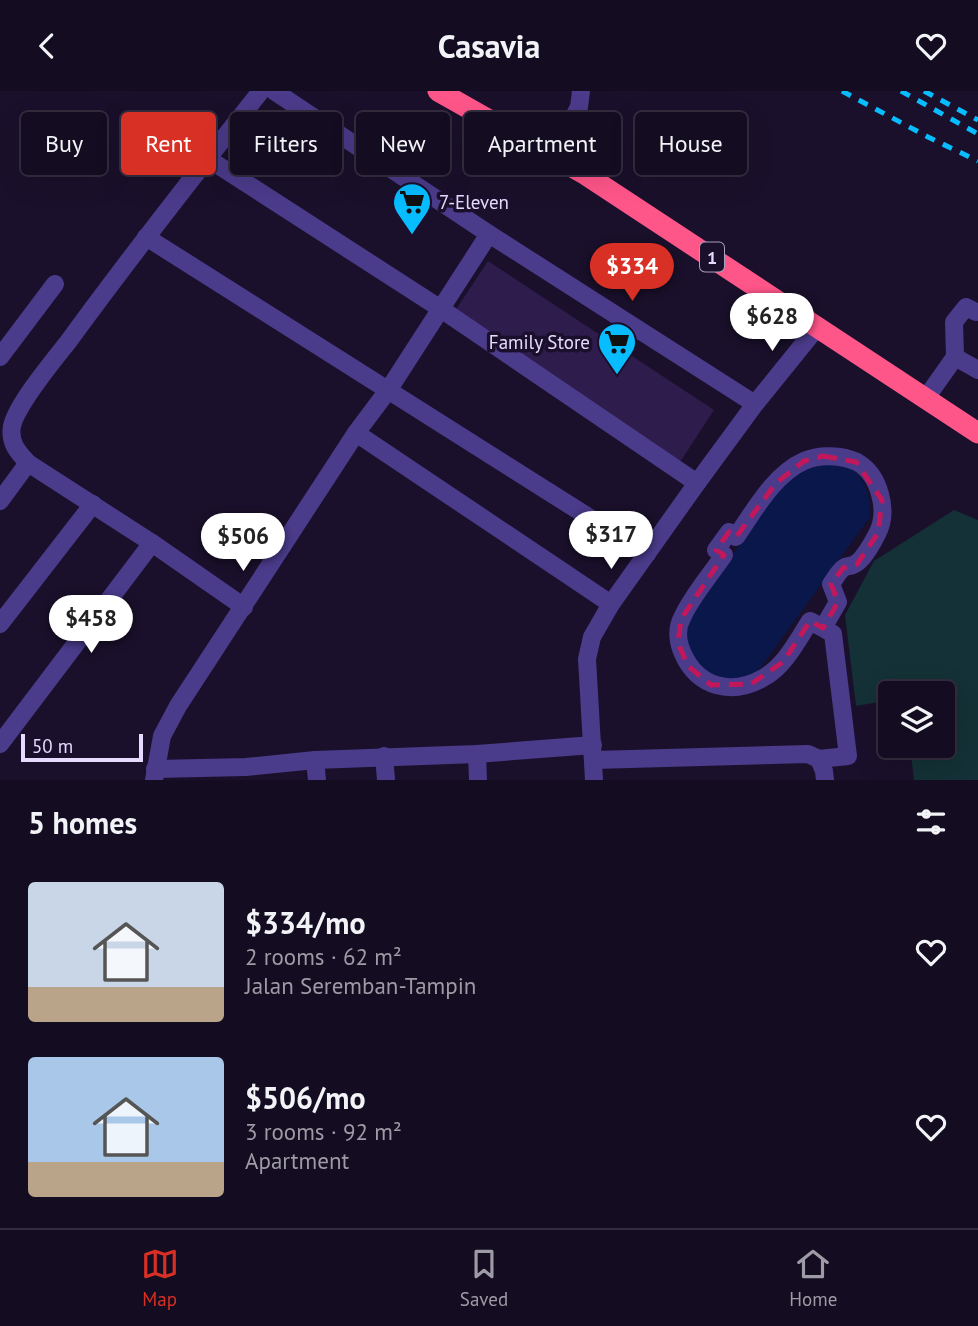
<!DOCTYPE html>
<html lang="en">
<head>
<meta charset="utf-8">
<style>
  body { margin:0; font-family:"PT Sans",sans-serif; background:#1d1529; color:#f1f3f6; height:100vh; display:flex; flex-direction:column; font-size:26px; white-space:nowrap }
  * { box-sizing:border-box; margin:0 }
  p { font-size:23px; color:#9d9ba5 }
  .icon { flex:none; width:38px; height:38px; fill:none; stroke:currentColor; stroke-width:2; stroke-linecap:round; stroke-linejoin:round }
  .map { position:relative; height:689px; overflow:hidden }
  .panel { display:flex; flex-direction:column; background:#140c20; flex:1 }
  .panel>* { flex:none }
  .top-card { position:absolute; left:21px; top:21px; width:936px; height:63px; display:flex; gap:14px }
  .tools { position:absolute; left:878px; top:590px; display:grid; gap:14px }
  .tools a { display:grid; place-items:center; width:77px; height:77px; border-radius:7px; background:#140c20; box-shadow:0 7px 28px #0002,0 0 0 2px #332c3e; font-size:35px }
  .scale { position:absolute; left:21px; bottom:18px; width:122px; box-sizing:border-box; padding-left:7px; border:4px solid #e5dbff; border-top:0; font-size:19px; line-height:24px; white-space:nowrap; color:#e5dbff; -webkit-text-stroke:5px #1a102b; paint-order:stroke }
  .price { position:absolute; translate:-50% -60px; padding:0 16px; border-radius:24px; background:#fff; color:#222; font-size:23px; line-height:46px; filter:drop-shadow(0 2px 4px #0008) }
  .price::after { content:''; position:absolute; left:50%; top:42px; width:21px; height:16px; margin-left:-10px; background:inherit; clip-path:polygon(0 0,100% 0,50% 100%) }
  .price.on { background:#d93025; color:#fff }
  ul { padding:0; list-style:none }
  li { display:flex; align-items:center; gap:21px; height:175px; padding:0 28px }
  li span { display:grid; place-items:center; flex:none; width:196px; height:140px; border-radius:7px; color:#555 }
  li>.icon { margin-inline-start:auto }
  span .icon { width:84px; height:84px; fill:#fffc; stroke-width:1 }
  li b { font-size:30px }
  h2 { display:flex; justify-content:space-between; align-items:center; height:84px; padding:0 28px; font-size:30px }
  .tag { padding:0 24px; border-radius:7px; background:#140c20; box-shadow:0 7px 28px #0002,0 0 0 2px #332c3e; font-size:24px; line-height:63px }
  .tag.on { background:#d93025; color:#fff }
  header { display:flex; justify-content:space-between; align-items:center; height:91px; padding:0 28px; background:#140c20; font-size:32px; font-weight:600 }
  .menu { display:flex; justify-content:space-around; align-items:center; height:98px; border-top:2px solid #332c3e; background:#140c20; font-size:19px; color:#9d9ba5 }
  .menu a { display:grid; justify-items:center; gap:4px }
  .menu .on { color:#d93025 }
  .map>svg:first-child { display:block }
  .green { fill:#133136 }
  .water { fill:#0a174b }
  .building { fill:#2e1c4d }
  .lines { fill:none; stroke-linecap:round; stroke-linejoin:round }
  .minor { stroke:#4b3b8b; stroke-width:18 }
  .highway { stroke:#ff568a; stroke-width:21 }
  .rail { stroke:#07bcff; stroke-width:5; stroke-dasharray:10 9; stroke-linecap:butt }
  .marked { fill:none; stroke:#c2185b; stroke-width:5; stroke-dasharray:14 9; stroke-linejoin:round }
  .labels { text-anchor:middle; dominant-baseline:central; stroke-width:7; stroke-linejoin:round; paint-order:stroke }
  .shield { fill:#1a102b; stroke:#a89ebf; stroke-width:2 }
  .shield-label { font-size:18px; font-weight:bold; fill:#e5dbff }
  .poi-label { font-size:19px; fill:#e5dbff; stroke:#1a102b; text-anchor:start }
</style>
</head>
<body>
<header><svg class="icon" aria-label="back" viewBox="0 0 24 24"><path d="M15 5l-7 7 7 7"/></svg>Casavia<svg class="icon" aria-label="heart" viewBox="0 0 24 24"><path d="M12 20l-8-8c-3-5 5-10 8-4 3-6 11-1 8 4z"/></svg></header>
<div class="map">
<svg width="978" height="689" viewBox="0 0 978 689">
  <rect width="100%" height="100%" fill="#1a102b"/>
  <polygon class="green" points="954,419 978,429 978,689 914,689 910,655 943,654 943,602 891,602 891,609 856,615 845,524 874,470"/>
  <path class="water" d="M814 370C824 372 839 372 848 376 865 384 872 410 870 426L758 580C725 595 712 589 688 564L686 528 787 388Z"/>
  <g class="building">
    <polygon points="671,22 727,35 719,70 663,57"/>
    <polygon points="488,170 714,319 680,371 453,223"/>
  </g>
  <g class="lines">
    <g class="minor">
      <polyline points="274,0 489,143 755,313"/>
      <polyline points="554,64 579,16 581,0"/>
      <polyline points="207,67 441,218 697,392"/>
      <polyline points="146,146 647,463"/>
      <polyline points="0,266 55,193"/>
      <polyline points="955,266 978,279"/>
      <polyline points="926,307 955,266 954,231 966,216 976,221"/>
      <polyline points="356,342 611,513"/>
      <polyline points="0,410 28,372"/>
      <path d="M244 516 152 452 28 372C18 361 9 352 12 335 17 313 53 270 68 251 130 166 195 83 261 0"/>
      <polyline points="0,533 93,413"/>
      <polyline points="0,653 152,452"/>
      <polyline points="477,663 478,689"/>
      <polyline points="384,665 386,689"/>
      <path d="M819 668 848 665 833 543 823 537 838 511 831 493C835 488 839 479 845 476 848 475 852 475 855 473 863 469 873 451 877 443 889 421 880 384 857 371 842 364 819 363 804 370 774 383 754 420 736 446L729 441 716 459 724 464C711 483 691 506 682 527 676 538 678 552 683 563 698 596 731 605 763 587 785 575 797 550 810 530L823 537"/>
      <polyline points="315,669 317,689"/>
      <polyline points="594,669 808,663 819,668 824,680 825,689"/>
      <polyline points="155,678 246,676 315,669 477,663 593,654"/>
      <polyline points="154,689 162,645 178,615 356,342 389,298 489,143"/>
      <polyline points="594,689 587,568 592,546 611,513 697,392 755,313 818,235"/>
    </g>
    <polyline class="highway" points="438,0 583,82 978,342"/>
    <g class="rail">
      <polyline points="842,0 928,46 978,70"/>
      <polyline points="901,0 978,43"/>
      <polyline points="924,0 978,29"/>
    </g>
  </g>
  <path class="marked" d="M823 365 856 371 882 409 878 442 857 473 843 477 831 493 838 511 823 537 810 530 783 571 751 593 711 594 688 575 678 552 681 528 724 464 716 459 729 441 736 446 776 392 804 370Z"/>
  <defs>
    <symbol id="supermarket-pin" viewBox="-11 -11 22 30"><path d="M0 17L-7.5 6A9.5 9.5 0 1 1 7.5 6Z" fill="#07bcff" stroke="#1a102b"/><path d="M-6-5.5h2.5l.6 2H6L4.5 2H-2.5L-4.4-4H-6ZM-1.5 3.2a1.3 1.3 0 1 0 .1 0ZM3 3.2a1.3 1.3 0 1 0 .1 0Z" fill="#111"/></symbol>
  </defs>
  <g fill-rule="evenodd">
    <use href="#supermarket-pin" x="390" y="89" width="44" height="60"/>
    <use href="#supermarket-pin" x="595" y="229" width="44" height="60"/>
  </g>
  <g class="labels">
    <rect class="shield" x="700" y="151.5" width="24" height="29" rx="5"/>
    <g class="shield-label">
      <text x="712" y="166">1</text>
    </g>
    <g class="poi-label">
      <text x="439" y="111">7-Eleven</text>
      <text x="590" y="251" text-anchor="end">Family Store</text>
    </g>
  </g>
</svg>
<div class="tools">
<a><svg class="icon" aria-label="layers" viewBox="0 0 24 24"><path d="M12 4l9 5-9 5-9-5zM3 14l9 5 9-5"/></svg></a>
</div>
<div class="scale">50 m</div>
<b class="price on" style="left:632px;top:212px">$334</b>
<b class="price" style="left:772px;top:262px">$628</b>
<b class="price" style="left:611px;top:480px">$317</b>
<b class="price" style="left:243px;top:482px">$506</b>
<b class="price" style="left:91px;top:564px">$458</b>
<div class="top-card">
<a class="tag">Buy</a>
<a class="tag on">Rent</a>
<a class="tag">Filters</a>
<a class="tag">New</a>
<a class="tag">Apartment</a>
<a class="tag">House</a>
</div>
</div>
<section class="panel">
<h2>5 homes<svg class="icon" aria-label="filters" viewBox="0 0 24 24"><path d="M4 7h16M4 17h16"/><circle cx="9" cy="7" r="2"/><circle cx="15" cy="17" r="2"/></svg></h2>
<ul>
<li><span style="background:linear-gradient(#c9d6e8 75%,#b9a48a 0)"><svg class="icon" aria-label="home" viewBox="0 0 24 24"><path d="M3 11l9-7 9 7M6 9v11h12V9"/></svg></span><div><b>$334/mo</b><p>2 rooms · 62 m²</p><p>Jalan Seremban-Tampin</p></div><svg class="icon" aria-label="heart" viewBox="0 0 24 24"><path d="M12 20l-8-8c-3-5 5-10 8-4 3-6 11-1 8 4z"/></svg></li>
<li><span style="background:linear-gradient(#a9c7e8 75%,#b9a48a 0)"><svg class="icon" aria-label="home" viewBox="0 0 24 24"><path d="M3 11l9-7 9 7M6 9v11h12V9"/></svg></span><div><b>$506/mo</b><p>3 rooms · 92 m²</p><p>Apartment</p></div><svg class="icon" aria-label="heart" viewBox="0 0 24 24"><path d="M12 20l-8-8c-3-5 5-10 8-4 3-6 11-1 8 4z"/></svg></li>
</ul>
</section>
<nav class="menu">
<a class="on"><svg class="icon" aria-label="map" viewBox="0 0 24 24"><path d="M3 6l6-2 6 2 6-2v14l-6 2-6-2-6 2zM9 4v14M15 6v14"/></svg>Map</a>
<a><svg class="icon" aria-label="saved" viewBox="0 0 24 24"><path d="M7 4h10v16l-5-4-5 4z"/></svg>Saved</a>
<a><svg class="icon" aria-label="home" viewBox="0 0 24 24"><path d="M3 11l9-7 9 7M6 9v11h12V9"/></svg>Home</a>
</nav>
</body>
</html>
